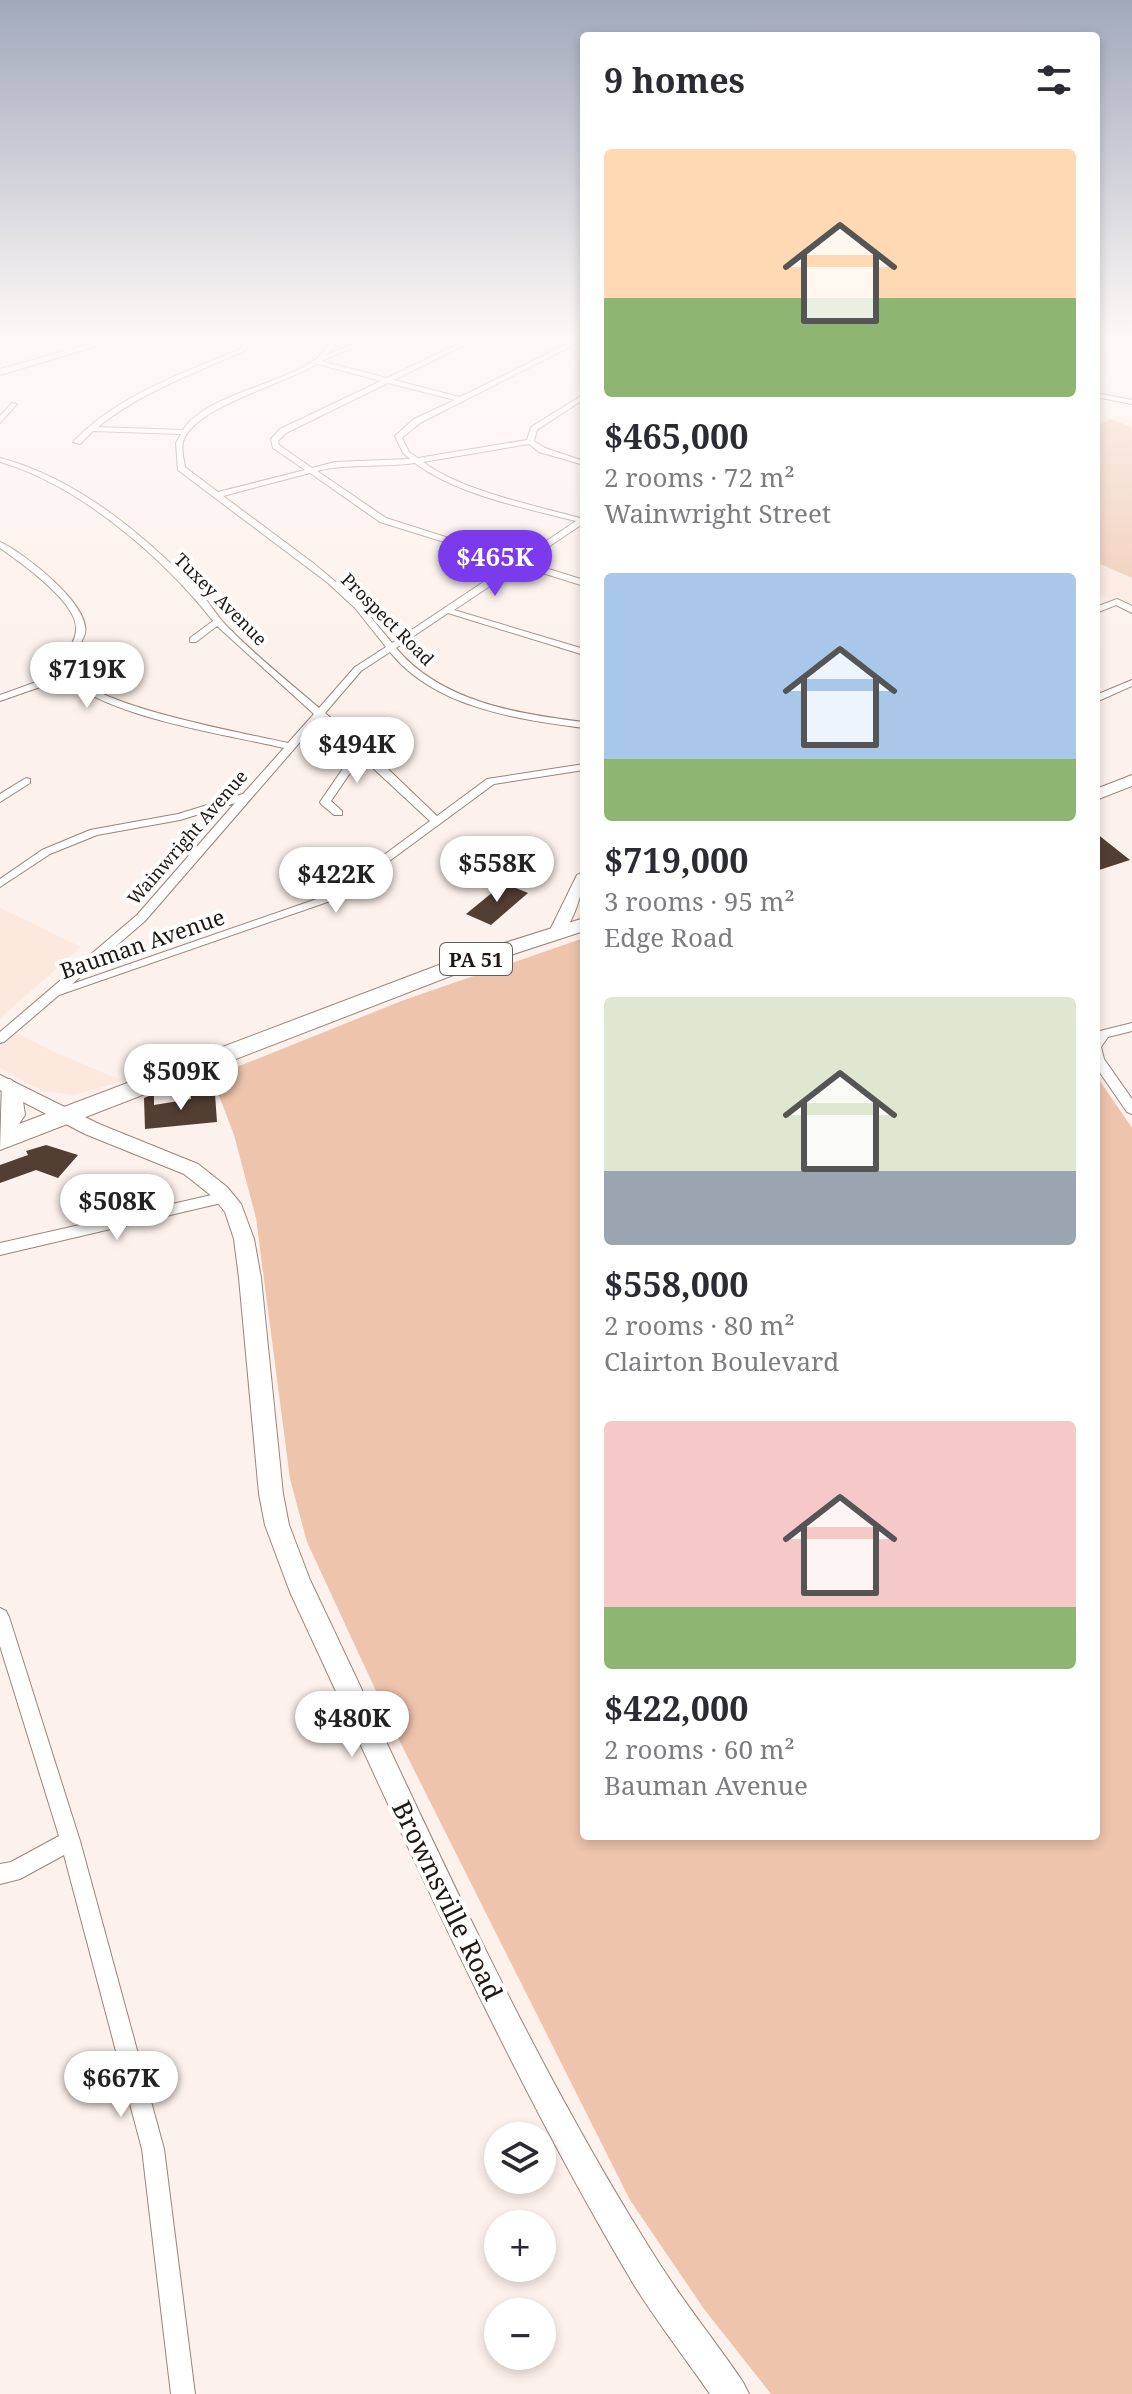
<!DOCTYPE html>
<html lang="en">
<head>
<meta charset="utf-8">
<style>
  body { margin:0; font-family:"Noto Serif",serif; background:#f7f7f7; color:#2b2b33; height:100vh; display:flex; flex-direction:column; font-size:30px; white-space:nowrap }
  * { box-sizing:border-box; margin:0 }
  p { font-size:26px; color:#7c7c81 }
  .icon { flex:none; width:44px; height:44px; fill:none; stroke:currentColor; stroke-width:2; stroke-linecap:round; stroke-linejoin:round }
  .map { position:relative; flex:1; overflow:hidden }
  .sheet { position:absolute; left:580px; top:32px; width:520px; height:1808px; display:flex; flex-direction:column; background:#fff; border-radius:8px; box-shadow:0 4px 12px #0003 }
  .sheet>* { flex:none }
  .tools { position:absolute; left:484px; top:2122px; display:grid; gap:16px }
  .tools a { display:grid; place-items:center; width:72px; height:72px; border-radius:50%; background:#fff; box-shadow:0 4px 12px #0003; font-size:40px }
  .price { position:absolute; translate:-50% -68px; padding:0 18px; border-radius:28px; background:#fff; color:#222; font-size:26px; line-height:52px; filter:drop-shadow(0 2px 4px #0008) }
  .price::after { content:''; position:absolute; left:50%; top:48px; width:24px; height:18px; margin-left:-12px; background:inherit; clip-path:polygon(0 0,100% 0,50% 100%) }
  .price.selected { background:#7c3aed; color:#fff }
  ul { padding:0; list-style:none }
  li { display:grid; align-content:center; gap:16px; height:424px; padding:0 24px }
  li span { display:grid; place-items:center; height:248px; border-radius:8px; color:#555 }
  li>.icon { margin-inline-start:auto }
  span .icon { width:144px; height:144px; fill:#fffc; stroke-width:1 }
  li b { font-size:34px }
  h2 { display:flex; justify-content:space-between; align-items:center; height:96px; padding:0 24px; font-size:34px }
  .map>svg:first-child { display:block }
  .built { fill:#fce8dd }
  .green { fill:#eec4ad }
  .building { fill:#533e33 }
  .lines { fill:none; stroke-linecap:round; stroke-linejoin:round }
  .minor-casing { stroke:#9c8478; stroke-width:2 }
  .tertiary-casing { stroke:#9c8478; stroke-width:2 }
  .secondary-casing { stroke:#9c8478; stroke-width:2 }
  .trunk-casing { stroke:#9c8478; stroke-width:2 }
  .minor { fill:#fff; fill-rule:evenodd }
  .tertiary { fill:#fff; fill-rule:evenodd }
  .secondary { fill:#fff; fill-rule:evenodd }
  .trunk { fill:#fff; fill-rule:evenodd }
  .labels { text-anchor:middle; dominant-baseline:central; stroke-width:8; stroke-linejoin:round; paint-order:stroke }
  .far-street-label { font-size:18px; fill:#201712; stroke:#fff }
  .shield { fill:#fff; stroke:#635d59; stroke-width:2 }
  .shield-label { font-size:20px; font-weight:bold; fill:#201712 }
  .street-label { font-size:22px; fill:#201712; stroke:#fff }
  .near-street-label { font-size:26px; fill:#201712; stroke:#fff }
</style>
</head>
<body>
<div class="map">
<svg width="1132" height="2394" viewBox="0 0 1132 2394">
  <rect width="100%" height="100%" fill="#fcf1ec"/>
  <g class="built">
    <polygon points="1096,414 1132,421 1132,607 1096,593"/>
    <polygon points="0,908 81,947 0,1018"/>
    <polygon points="17,1033 52,1051 123,1081 74,1095 43,1091 0,1068 0,1047"/>
  </g>
  <g class="green">
    <polygon points="1110,419 1132,427 1132,578 1096,562 1096,427"/>
    <polygon points="584,938 584,1836 1096,1836 1096,1075 1132,1128 1132,2394 771,2394 704,2309 630,2200 395,1732 307,1542 290,1479 256,1218 234,1135 212,1077 404,1000"/>
  </g>
  <g class="building">
    <polygon points="1096,833 1130,860 1096,871"/>
    <polygon points="504,883 528,893 491,925 466,914"/>
    <polygon points="211,1091 215,1094 217,1122 145,1129 144,1098 154,1094 154,1105 191,1099 191,1095"/>
    <polygon points="46,1145 78,1155 58,1178 36,1170 0,1183 0,1165 28,1155 26,1151"/>
  </g>
  <g class="lines">
    <defs>
      <g id="minor">
        <path d="M247 340H253L244 351C193 374 141 392 98 427L183 430C205 395 280 385 316 359 322 354 327 347 332 340H338L327 355 363 340H371L321 361 387 378 466 340H474L394 380 460 397 575 340H583L420 423 402 438 409 452 418 458 527 440 531 427 584 394V399L537 430 534 441 545 448 584 461V465L539 452 529 444 423 462C462 491 536 506 584 519V523L526 562 584 580V586L520 566 454 610 584 649V655L448 613 396 648C441 702 518 714 584 722V728C517 719 435 708 390 652L361 671 325 713 365 747 437 816 487 779 584 764V770L494 784 339 898 59 995 4 1042 0 1043V1032L137 915 235 803 180 820 97 835 50 854 0 887V879L42 850 90 830 178 814 243 794 284 748C225 734 110 718 66 678L0 701V695L64 672C60 655 75 647 76 630 79 603 20 562 0 548V542C23 552 91 605 85 633 82 646 66 659 74 673 91 706 249 734 288 743L314 714 217 626 196 642H190V638L213 621C164 558 78 484 0 462V458C77 478 146 536 200 593 209 602 215 613 223 622 252 653 287 680 319 708L355 667 386 647 355 608 328 583 178 470 176 443 181 434 93 431 80 444 73 442C118 395 181 374 240 349ZM317 364 381 381 280 429 271 439 273 448 305 470 218 492 185 467C184 460 181 449 183 442 193 407 285 384 317 364ZM388 383 455 400 414 419 395 436 403 453 410 459 335 462 312 468 279 445 278 441 286 433ZM415 463C457 495 525 508 576 521L518 560 386 518 317 471C349 463 382 468 415 463ZM310 473 380 522 512 563 392 643 354 597 313 563 223 496ZM320 719 355 751 320 802 321 804 334 815H342V811L331 801 361 757 430 821 331 894 72 984 145 921Z"/>
        <polygon points="1096,340 1100,340 1096,342"/>
        <polygon points="1096,393 1132,400 1132,404 1096,397"/>
        <polygon points="12,403 17,404 0,423 0,416"/>
        <polygon points="1117,599 1132,606 1132,613 1116,605 1096,613 1096,607"/>
        <polygon points="1132,680 1132,686 1096,702 1096,695"/>
        <polygon points="26,778 30,779 30,783 0,802 0,794"/>
        <polygon points="1132,1023 1132,1031 1108,1037 1101,1047 1104,1059 1132,1099 1132,1114 1127,1112 1096,1067 1096,1035 1100,1031"/>
        <polygon points="225,1192 230,1193 232,1197 230,1201 0,1255 0,1243"/>
        <polygon points="0,1608 6,1611 9,1617 80,1841 164,2149 195,2394 171,2394 142,2149 64,1855 20,1879 0,1884 0,1864 11,1862 59,1836 0,1646"/>
      </g>
      <g id="tertiary">
        <polygon points="104,340 117,340 0,375 0,369"/>
        <path d="M584 871C584 888 573 930 556 937L551 935 549 932 577 875Z"/>
      </g>
      <path id="secondary" d="M0 1075 99 1124 198 1164 227 1187 241 1204 254 1239 261 1278 283 1494 289 1525 310 1580C420 1810 522 2048 659 2263 685 2304 716 2342 743 2382L749 2394H710C685 2358 657 2322 634 2285 502 2063 399 1826 290 1592L265 1525 259 1494 239 1278 234 1239 225 1212 213 1197 184 1174 85 1134 0 1090Z"/>
      <g id="trunk">
        <polygon points="1132,775 1132,786 1096,800 1096,789"/>
        <polygon points="584,918 584,931 474,967 0,1150 2,1081 10,1079 21,1087 25,1115 19,1124 460,957"/>
      </g>
    </defs>
    <use href="#minor" class="minor-casing"/>
    <use href="#tertiary" class="tertiary-casing"/>
    <use href="#secondary" class="secondary-casing"/>
    <use href="#trunk" class="trunk-casing"/>
    <use href="#minor" class="minor"/>
    <use href="#tertiary" class="tertiary"/>
    <use href="#secondary" class="secondary"/>
    <use href="#trunk" class="trunk"/>
  </g>
  <linearGradient id="sky" x2="0" y2="1"><stop stop-color="#a1a9bb"/><stop offset="0.5" stop-color="#fef9f6"/><stop offset="1" stop-color="#fef9f6" stop-opacity="0"/></linearGradient>
  <rect width="1132" height="675" fill="url(#sky)"/>
  <g class="labels">
    <g class="far-street-label">
      <text transform="translate(221 599) rotate(45)">Tuxey Avenue</text>
      <text transform="translate(388 619) rotate(45)">Prospect Road</text>
      <text transform="translate(187 837) rotate(-49)">Wainwright Avenue</text>
    </g>
    <rect class="shield" x="440" y="943" width="72" height="32" rx="6"/>
    <g class="shield-label">
      <text x="476" y="959">PA 51</text>
    </g>
    <g class="street-label">
      <text transform="translate(142 943) rotate(-19)">Bauman Avenue</text>
    </g>
    <g class="near-street-label">
      <text transform="translate(448 1900) rotate(64)">Brownsville Road</text>
    </g>
  </g>
</svg>
<div class="tools">
<a><svg class="icon" aria-label="layers" viewBox="0 0 24 24"><path d="M12 4l9 5-9 5-9-5zM3 14l9 5 9-5"/></svg></a>
<a>+</a>
<a>−</a>
</div>
<b class="price selected" style="left:495px;top:598px">$465K</b>
<b class="price" style="left:87px;top:710px">$719K</b>
<b class="price" style="left:357px;top:785px">$494K</b>
<b class="price" style="left:497px;top:904px">$558K</b>
<b class="price" style="left:336px;top:915px">$422K</b>
<b class="price" style="left:181px;top:1112px">$509K</b>
<b class="price" style="left:117px;top:1242px">$508K</b>
<b class="price" style="left:352px;top:1759px">$480K</b>
<b class="price" style="left:121px;top:2119px">$667K</b>
<section class="sheet">
<h2>9 homes<svg class="icon" aria-label="filters" viewBox="0 0 24 24"><path d="M4 7h16M4 17h16"/><circle cx="9" cy="7" r="2"/><circle cx="15" cy="17" r="2"/></svg></h2>
<ul>
<li><span style="background:linear-gradient(#ffd9b3 60%,#8fb573 0)"><svg class="icon" aria-label="home" viewBox="0 0 24 24"><path d="M3 11l9-7 9 7M6 9v11h12V9"/></svg></span><div><b>$465,000</b><p>2 rooms · 72 m²</p><p>Wainwright Street</p></div></li>
<li><span style="background:linear-gradient(#a9c7e8 75%,#8fb573 0)"><svg class="icon" aria-label="home" viewBox="0 0 24 24"><path d="M3 11l9-7 9 7M6 9v11h12V9"/></svg></span><div><b>$719,000</b><p>3 rooms · 95 m²</p><p>Edge Road</p></div></li>
<li><span style="background:linear-gradient(#dfe7d0 70%,#9aa5b1 0)"><svg class="icon" aria-label="home" viewBox="0 0 24 24"><path d="M3 11l9-7 9 7M6 9v11h12V9"/></svg></span><div><b>$558,000</b><p>2 rooms · 80 m²</p><p>Clairton Boulevard</p></div></li>
<li><span style="background:linear-gradient(#f6c9c9 75%,#8fb573 0)"><svg class="icon" aria-label="home" viewBox="0 0 24 24"><path d="M3 11l9-7 9 7M6 9v11h12V9"/></svg></span><div><b>$422,000</b><p>2 rooms · 60 m²</p><p>Bauman Avenue</p></div></li>
</ul>
</section>
</div>
</body>
</html>
